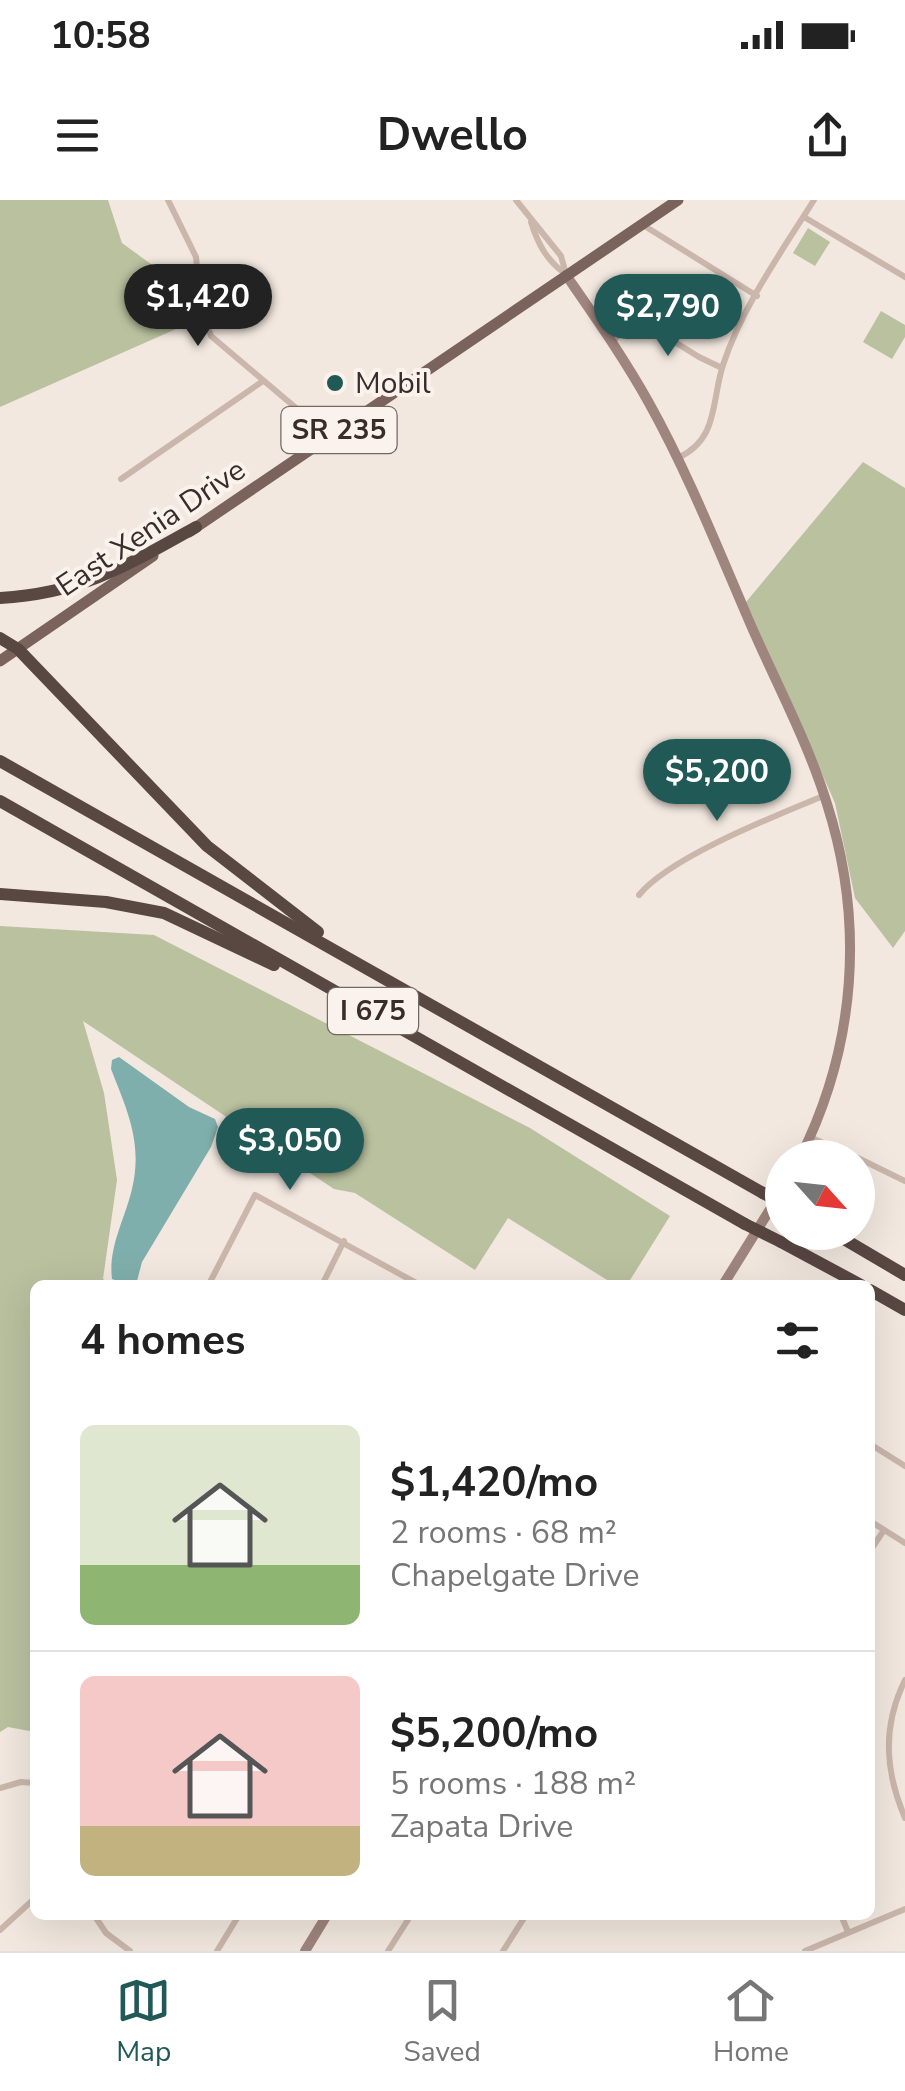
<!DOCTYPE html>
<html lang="en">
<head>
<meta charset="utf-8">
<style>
  body { margin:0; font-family:"Nunito Sans",sans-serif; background:#f6f6f6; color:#222; height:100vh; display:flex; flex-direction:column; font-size:38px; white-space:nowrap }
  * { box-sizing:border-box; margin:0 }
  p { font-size:32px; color:#767676 }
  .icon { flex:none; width:55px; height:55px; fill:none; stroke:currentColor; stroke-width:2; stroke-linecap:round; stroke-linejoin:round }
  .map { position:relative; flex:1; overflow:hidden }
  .panel { position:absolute; left:30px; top:1080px; width:845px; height:640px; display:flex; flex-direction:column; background:#fff; border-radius:15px; box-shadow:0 10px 40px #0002 }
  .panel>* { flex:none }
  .needle { width:65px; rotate:117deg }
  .controls { position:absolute; left:765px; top:940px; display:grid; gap:20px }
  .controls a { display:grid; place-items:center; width:110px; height:110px; border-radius:50%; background:#fff; box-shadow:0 10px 40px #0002; font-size:50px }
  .price { position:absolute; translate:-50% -85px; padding:0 22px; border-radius:35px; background:#215957; color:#fff; font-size:32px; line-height:65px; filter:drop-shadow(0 2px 5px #0008) }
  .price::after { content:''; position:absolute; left:50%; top:60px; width:30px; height:22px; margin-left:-15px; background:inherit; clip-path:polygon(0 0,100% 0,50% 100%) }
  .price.current { background:#222; color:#fff }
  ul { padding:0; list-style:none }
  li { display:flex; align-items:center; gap:30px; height:250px; padding:0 50px }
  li+li { border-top:2px solid #e0e0e0 }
  li span { display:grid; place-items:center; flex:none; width:280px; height:200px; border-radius:15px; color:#555 }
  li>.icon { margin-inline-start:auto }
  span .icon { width:120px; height:120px; fill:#fffc; stroke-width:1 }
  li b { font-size:42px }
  h2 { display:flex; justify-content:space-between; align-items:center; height:120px; padding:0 50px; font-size:42px }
  .status { display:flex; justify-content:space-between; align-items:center; height:70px; padding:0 50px; background:#fff; direction:ltr }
  .status svg { height:28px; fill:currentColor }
  header { display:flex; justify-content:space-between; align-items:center; height:130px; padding:0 50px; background:#fff; font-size:45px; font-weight:700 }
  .tabs { display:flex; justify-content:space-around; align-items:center; height:140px; border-top:2px solid #e0e0e0; background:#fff; font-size:28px; color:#767676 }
  .tabs a { display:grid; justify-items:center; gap:5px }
  .tabs .current { color:#215957 }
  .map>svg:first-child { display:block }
  .green { fill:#b9c19f }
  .water { fill:#7fafac }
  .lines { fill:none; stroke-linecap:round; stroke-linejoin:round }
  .street { stroke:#cab6ab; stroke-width:6 }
  .secondary { stroke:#9e857d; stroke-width:10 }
  .primary { stroke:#7a635c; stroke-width:11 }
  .highway { stroke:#594742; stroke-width:12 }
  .highway-bridge { stroke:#594742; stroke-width:12 }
  .poi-dot { fill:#215957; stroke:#faf2ec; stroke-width:4 }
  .labels { text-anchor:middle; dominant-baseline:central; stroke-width:8; stroke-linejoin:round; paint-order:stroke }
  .shield { fill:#faf2ec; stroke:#736864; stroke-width:2.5 }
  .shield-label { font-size:28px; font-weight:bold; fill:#392d2a }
  .poi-label { font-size:30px; fill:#392d2a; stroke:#faf2ec; text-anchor:start }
  .street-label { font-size:30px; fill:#392d2a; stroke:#faf2ec }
</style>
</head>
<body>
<div class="status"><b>10:58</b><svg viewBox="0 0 49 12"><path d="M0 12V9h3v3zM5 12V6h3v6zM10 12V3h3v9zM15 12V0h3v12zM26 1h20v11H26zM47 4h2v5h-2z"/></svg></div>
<header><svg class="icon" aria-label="menu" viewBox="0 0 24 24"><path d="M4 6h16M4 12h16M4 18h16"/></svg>Dwello<svg class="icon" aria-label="share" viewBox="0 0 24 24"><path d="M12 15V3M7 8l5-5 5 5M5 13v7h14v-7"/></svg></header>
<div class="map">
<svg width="905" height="1751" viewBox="0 0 905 1751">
  <rect width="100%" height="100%" fill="#f2e8df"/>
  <g class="green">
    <polygon points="0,0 108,0 122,43 192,94 194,121 0,207"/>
    <polygon points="808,28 830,42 815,66 793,53"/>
    <polygon points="881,111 905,125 905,137 892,159 863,142"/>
    <polygon points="863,262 905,288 905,731 893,748 855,698 835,603 746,402"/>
    <polygon points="0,726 154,735 530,928 670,1016 627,1085 615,1085 508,1018 475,1070 355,993 334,989 83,821 104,893 117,980 103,1079 112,1085 35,1085 35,1532 8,1527 0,1532"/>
  </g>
  <path class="water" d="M119 857 189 907 215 919 218 927 211 947 142 1062 137 1081 129 1085 112 1079C108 1047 125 1019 132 989 143 943 127 910 111 869L112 860Z"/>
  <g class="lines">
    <g class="street">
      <polyline points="168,0 196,57 201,109 211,136 296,208 319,243"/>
      <polyline points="516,0 561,56 566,74"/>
      <polyline points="804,17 905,77"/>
      <path d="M531 22C538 44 546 59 564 73"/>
      <polyline points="643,25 757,96"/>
      <polyline points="613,142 630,119 636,118 699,157 722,168"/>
      <path d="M678 258C719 239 711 202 723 165 742 107 782 51 814 0"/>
      <polyline points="121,279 263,181"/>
      <path d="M639 695C670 657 775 616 823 596"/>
      <polyline points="810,937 856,958"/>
      <polyline points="858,958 905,981"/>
      <polyline points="209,1084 255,995 420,1085"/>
      <polyline points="322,1085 344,1041"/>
      <polyline points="870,1244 905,1266"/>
      <polyline points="870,1321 905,1343"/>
      <polyline points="870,1351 884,1330"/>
      <path d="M905 1480C882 1527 885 1571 905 1618"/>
      <polyline points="0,1588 21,1582 35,1583"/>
      <polyline points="94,1715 106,1733 130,1751"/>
      <polyline points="841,1715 848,1732"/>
      <polyline points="0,1730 35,1698"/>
      <polyline points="217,1751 239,1715"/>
      <polyline points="388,1751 411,1715"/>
      <polyline points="503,1751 526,1715"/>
      <polyline points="805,1751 905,1709"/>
    </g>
    <g class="secondary">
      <path d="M566 75C595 117 624 158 649 203 688 273 718 349 750 423 776 483 808 542 827 604 865 723 856 846 800 958"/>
      <polyline points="723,1085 782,990"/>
      <polyline points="305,1751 327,1715"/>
    </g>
    <g class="primary">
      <polyline points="189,332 678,0"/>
      <polyline points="0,461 153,356"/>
    </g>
    <g class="highway">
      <path d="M0 398C83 393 126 366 196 327"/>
      <polyline points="0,438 18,449 207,646 318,732"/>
      <polyline points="0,561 763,993"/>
      <polyline points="0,601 745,1024"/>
      <polyline points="0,694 106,702 164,713 274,765"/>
      <polyline points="832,1032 905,1075"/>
      <polyline points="781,1042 861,1085"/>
      <polyline points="870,1090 905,1110"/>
    </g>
    <g class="highway-bridge">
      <polyline points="763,993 782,1004"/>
      <polyline points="745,1024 781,1042"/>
    </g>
  </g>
  <circle class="poi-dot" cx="335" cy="183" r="10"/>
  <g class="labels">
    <g class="shield">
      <rect x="281.5" y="207" width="115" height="46" rx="8"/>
      <rect x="328" y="788" width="90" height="46" rx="8"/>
    </g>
    <g class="shield-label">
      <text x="339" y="230">SR 235</text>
      <text x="373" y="811">I 675</text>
    </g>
    <g class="poi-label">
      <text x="355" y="183">Mobil</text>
    </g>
    <g class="street-label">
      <text transform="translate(151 328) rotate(-34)">East Xenia Drive</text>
    </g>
  </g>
</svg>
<div class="controls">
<a><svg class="needle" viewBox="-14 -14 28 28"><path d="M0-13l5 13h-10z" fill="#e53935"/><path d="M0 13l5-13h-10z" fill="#767676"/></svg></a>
</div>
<b class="price current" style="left:198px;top:149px">$1,420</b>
<b class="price" style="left:668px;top:159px">$2,790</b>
<b class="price" style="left:717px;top:624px">$5,200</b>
<b class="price" style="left:290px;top:993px">$3,050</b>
<section class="panel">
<h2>4 homes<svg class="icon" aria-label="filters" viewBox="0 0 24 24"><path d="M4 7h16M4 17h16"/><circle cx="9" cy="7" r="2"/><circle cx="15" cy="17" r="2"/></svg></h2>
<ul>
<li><span style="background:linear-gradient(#dfe7d0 70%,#8fb573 0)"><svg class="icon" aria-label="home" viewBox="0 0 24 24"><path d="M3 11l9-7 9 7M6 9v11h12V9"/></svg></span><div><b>$1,420/mo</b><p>2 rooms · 68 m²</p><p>Chapelgate Drive</p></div></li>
<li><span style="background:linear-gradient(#f6c9c9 75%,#c2b280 0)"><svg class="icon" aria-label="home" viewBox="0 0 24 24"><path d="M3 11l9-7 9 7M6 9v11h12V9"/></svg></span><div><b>$5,200/mo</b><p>5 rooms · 188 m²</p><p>Zapata Drive</p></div></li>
</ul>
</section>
</div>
<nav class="tabs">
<a class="current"><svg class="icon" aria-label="map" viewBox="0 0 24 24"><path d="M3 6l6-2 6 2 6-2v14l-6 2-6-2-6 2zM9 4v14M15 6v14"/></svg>Map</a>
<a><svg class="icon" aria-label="saved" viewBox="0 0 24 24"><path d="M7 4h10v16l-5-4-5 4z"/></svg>Saved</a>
<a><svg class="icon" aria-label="home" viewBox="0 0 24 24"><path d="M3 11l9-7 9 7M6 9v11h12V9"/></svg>Home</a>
</nav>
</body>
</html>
